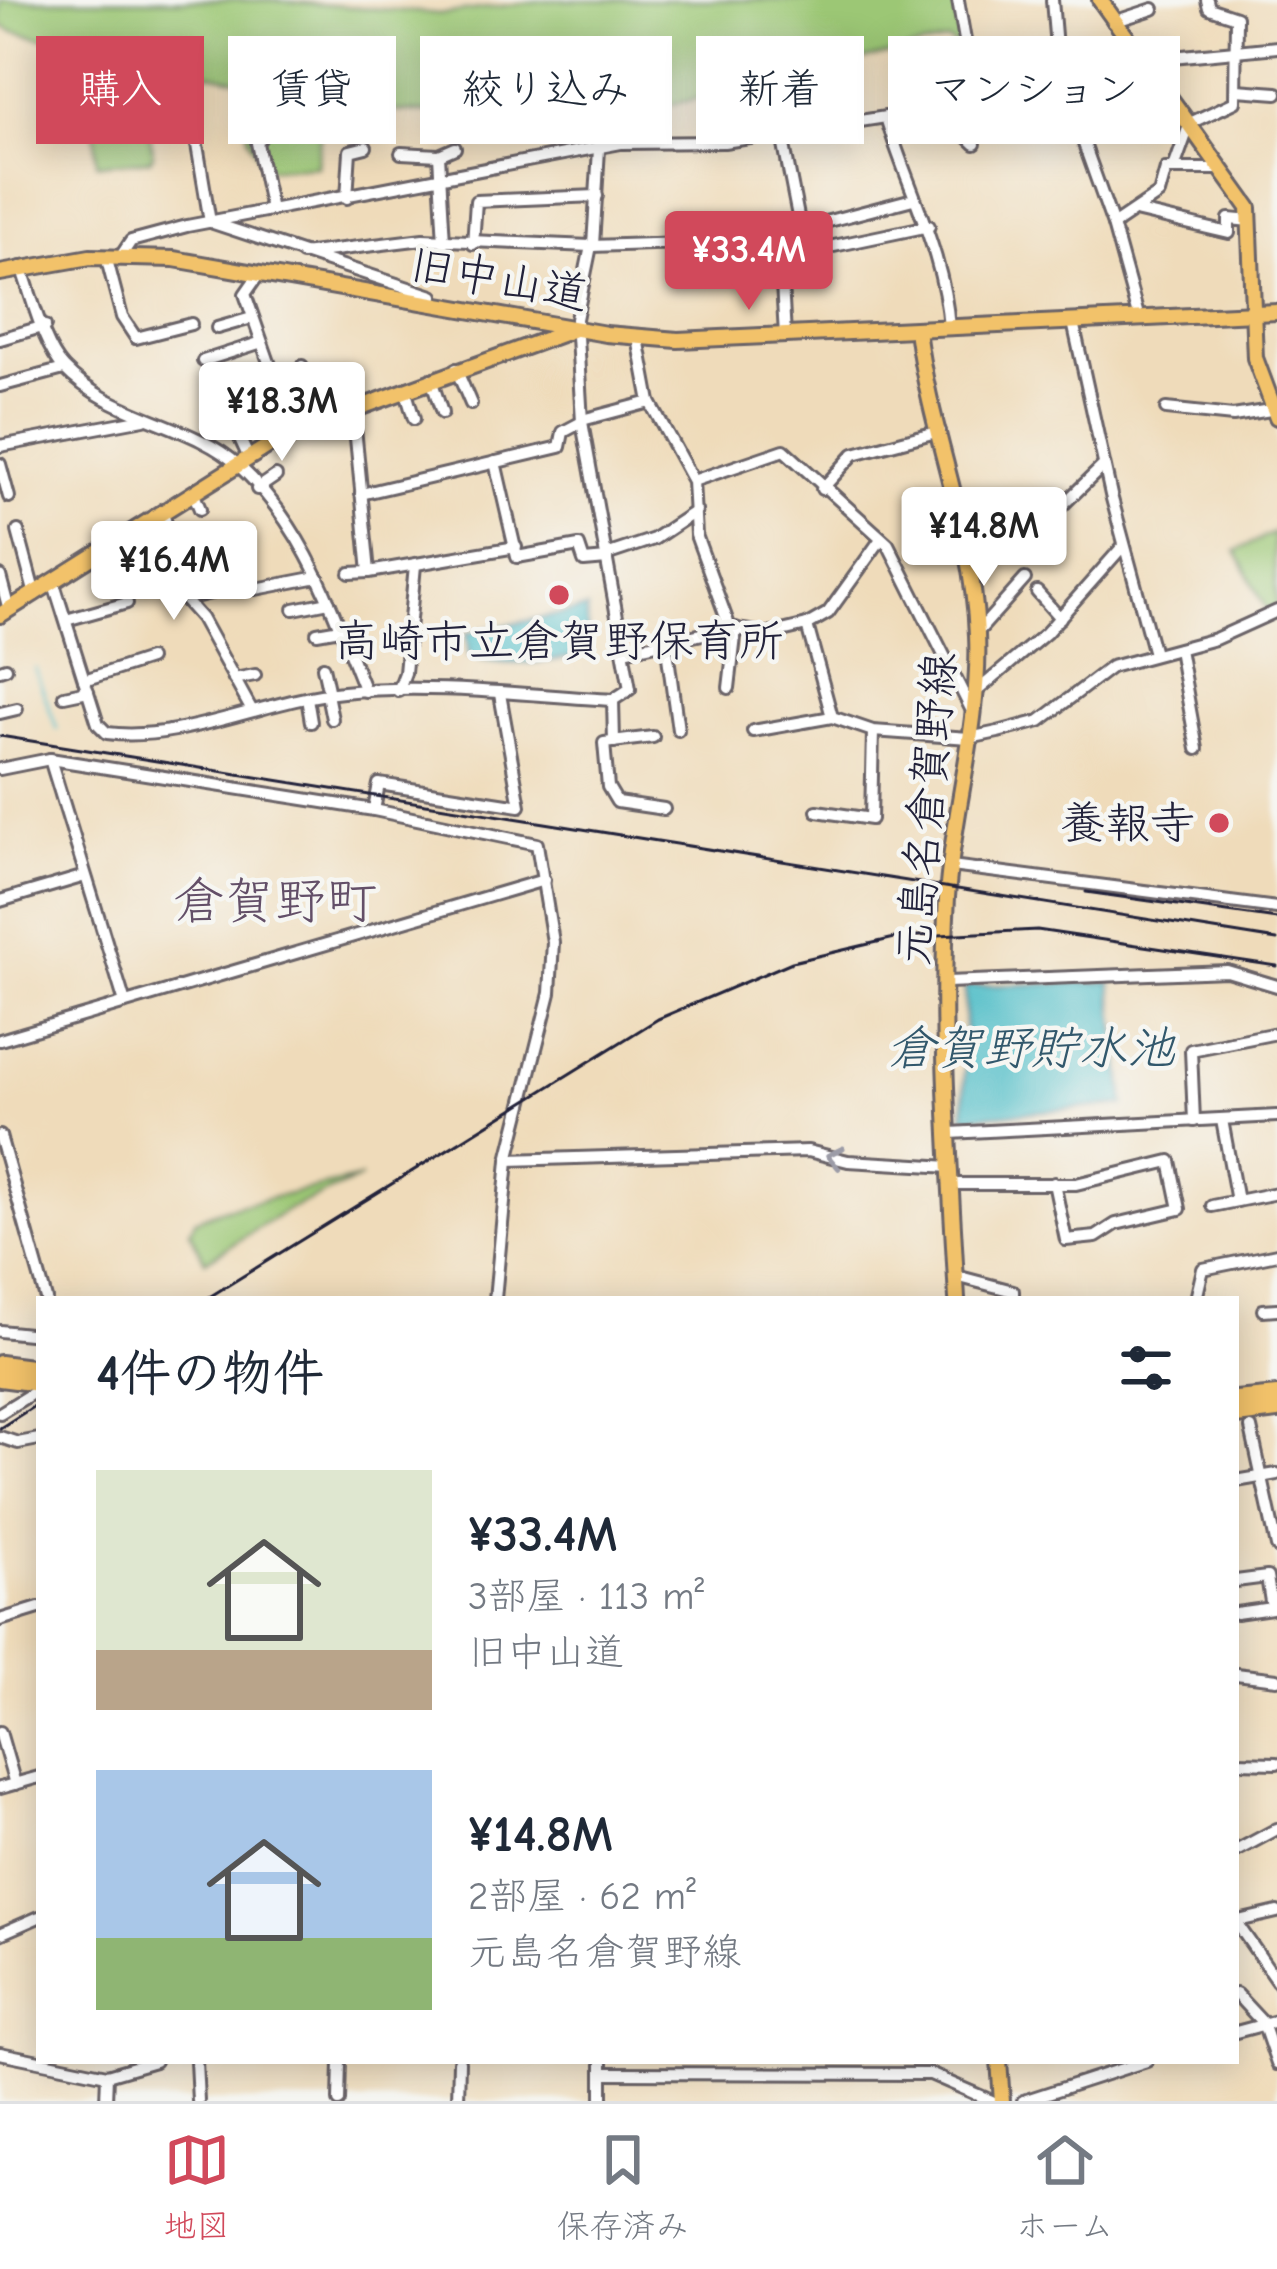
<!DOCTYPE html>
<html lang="ja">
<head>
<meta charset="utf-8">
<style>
  body { margin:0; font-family:"Comic Neue","Klee One",sans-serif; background:#f2f2f3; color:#1f2937; height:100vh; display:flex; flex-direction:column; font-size:45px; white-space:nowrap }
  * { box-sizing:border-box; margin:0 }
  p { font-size:39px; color:#747a83 }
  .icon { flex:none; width:66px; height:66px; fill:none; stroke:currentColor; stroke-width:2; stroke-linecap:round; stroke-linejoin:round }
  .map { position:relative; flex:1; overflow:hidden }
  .details { position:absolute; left:36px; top:1296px; width:1203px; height:768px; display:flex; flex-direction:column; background:#fff; border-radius:0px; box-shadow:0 6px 30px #0003 }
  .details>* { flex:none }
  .top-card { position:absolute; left:36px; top:36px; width:1206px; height:108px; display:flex; gap:24px }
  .price { position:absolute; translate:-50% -102px; padding:0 27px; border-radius:12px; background:#fff; color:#222; font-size:39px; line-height:78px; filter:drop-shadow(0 3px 6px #0008) }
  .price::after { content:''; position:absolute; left:50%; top:72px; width:36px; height:27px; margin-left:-18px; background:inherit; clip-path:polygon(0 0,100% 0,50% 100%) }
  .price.active { background:#d1495b; color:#fff }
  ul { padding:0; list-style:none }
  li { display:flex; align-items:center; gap:36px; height:300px; padding:0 60px }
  li span { display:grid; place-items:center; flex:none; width:336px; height:240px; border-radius:0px; color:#555 }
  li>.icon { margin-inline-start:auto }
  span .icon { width:144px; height:144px; fill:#fffc; stroke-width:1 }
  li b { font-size:51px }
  h2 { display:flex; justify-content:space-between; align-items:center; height:144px; padding:0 60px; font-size:51px }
  .chip { padding:0 42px; border-radius:0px; background:#fff; box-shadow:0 6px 30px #0003; font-size:42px; line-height:108px }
  .chip.active { background:#d1495b; color:#fff }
  .tab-bar { display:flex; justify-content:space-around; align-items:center; height:168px; border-top:3px solid #e0e1e3; background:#fff; font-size:33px; color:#747a83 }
  .tab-bar a { display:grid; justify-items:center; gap:6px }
  .tab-bar .active { color:#d1495b }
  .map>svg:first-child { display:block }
  .green { fill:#9cc774; stroke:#5f7458; stroke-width:3 }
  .water { fill:#4fbdc7; stroke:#387081; stroke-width:3 }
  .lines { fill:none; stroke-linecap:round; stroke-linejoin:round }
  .stream { stroke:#4fbdc7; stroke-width:3 }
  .minor-casing { stroke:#6a6367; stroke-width:16 }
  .major-casing { stroke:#6a6367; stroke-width:20 }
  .highway-casing { stroke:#6a6367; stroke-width:22 }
  .minor { stroke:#fff; stroke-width:10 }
  .major { stroke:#f2c26a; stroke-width:14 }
  .highway { stroke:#f2c26a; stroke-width:16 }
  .rail { stroke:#22223b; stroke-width:3 }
  .oneway { stroke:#9c9ca7 }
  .poi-dot { fill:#d1495b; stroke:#f6f6f2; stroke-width:4.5 }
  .labels { text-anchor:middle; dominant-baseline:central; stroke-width:9; stroke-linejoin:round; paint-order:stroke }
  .street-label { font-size:45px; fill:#22223b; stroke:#f6f6f2 }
  .poi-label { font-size:45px; fill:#22223b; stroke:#f6f6f2 }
  .water-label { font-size:48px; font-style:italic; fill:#32586c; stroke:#f6f6f2 }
  .quarter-label { font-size:51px; fill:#634f68; stroke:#f6f6f2 }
</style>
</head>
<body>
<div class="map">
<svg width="1277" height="2101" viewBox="0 0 1277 2101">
  <rect width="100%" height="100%" fill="#f6f6f2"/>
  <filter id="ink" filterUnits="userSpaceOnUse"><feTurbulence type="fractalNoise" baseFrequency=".00833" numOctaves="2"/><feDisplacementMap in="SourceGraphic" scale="24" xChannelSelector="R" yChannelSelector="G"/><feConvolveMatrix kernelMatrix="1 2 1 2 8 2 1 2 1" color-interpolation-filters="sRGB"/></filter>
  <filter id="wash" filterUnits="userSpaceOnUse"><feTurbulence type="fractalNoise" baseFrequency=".004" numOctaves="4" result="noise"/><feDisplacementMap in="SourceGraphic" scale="48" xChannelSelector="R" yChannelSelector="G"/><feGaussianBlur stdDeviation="2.7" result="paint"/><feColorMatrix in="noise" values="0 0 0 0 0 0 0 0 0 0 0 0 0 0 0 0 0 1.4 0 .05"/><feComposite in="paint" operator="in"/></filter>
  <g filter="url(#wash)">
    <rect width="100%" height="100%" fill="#efdbba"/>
    <g class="green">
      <polygon points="0,0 268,0 442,14 546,0 955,0 961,49 948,41 604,120 369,110 302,96 297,113 321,126 317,166 265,169 248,136 244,81 11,31 0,24"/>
      <polygon points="93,104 145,105 153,155 149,160 97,164"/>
      <polygon points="1273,533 1277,606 1267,610 1236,551"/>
      <polygon points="361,1178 289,1209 205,1261 190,1231 195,1220 222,1209"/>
    </g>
    <g class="water">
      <path d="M587 609 588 654C551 662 505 669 469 656L466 633Z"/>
      <polygon points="1111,982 1125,1105 964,1117 965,986"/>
    </g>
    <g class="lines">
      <polyline class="stream" points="35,669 57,729"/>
    </g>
  </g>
  <g filter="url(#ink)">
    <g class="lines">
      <defs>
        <g id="minor">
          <polyline points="1052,0 1058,71 1113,225 1139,319"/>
          <polyline points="1113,22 1153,9"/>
          <polyline points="1141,60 1277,47"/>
          <polyline points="1237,90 1277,93"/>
          <polyline points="90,101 142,100 152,122 188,119 194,127 210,222"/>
          <polyline points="943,113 975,144"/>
          <polyline points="938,115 944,87 966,46 958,0"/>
          <path d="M886 117C907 188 944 252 949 328"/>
          <polyline points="782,135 805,252 929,226"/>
          <polyline points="401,153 439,155"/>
          <polyline points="1175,165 1190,123 1235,102 1236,17 1209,8 1207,0"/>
          <polyline points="347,198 350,151 366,147"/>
          <polyline points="271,210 257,143 283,106 286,90"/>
          <polyline points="1139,212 1229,233 1229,219 1251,221"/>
          <polyline points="213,223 433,296 432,304"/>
          <polyline points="1113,225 1159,194 1166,169 1221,169"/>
          <polyline points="779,233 785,335"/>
          <polyline points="444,242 439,155 455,148"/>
          <polyline points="473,244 476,201 597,196"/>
          <polyline points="593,245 599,149"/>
          <polyline points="302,254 423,239 591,246 684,243 802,228 913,199"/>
          <polyline points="106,256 122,317 136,338 191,324"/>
          <polyline points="121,256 131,241 187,226 621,143 724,142 886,117 938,115 1125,39"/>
          <path d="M21 267C32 296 43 346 64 368 110 417 192 423 238 465 305 526 331 607 365 691"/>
          <polyline points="259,274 245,294 285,408 287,434"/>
          <polyline points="1073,322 1111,495 1154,654"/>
          <polyline points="217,328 252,318"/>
          <polyline points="638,338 650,402 693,481 696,535 730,628"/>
          <polyline points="0,339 45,326"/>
          <polyline points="203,361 259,343"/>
          <polyline points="302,366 320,420"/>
          <polyline points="456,369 471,404"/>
          <polyline points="431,379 442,413"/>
          <polyline points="0,386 64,369"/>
          <polyline points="405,389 414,419"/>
          <polyline points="251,393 271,442"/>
          <polyline points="222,400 248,456"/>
          <polyline points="353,407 369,572 516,547"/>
          <polyline points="1166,409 1233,416 1277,409"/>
          <polyline points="582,420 650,402"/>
          <polyline points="0,446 144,419"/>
          <polyline points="495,462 517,557 579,546 584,561 607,559"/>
          <polyline points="0,464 9,497"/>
          <polyline points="693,481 784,450 888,544 974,715"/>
          <polyline points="257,489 276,476"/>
          <polyline points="822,489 854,454 940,431"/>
          <polyline points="193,492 200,509"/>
          <polyline points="361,494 560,447 563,432 582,422"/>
          <polyline points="163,513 178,564 177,591 201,618 251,709"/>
          <polyline points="18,531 35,595"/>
          <polyline points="1036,531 1104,465"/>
          <polyline points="606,555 654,539 696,511"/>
          <polyline points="177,559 204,552"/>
          <polyline points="350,573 369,572"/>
          <polyline points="0,576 9,610"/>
          <path d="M54 584 98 724 107 733C182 743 266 699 343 692 431 683 525 695 613 700L630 689 582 422 576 319 591 246"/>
          <polyline points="256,589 318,577"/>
          <polyline points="1037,592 1060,618"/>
          <polyline points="185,599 211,593"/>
          <polyline points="294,609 329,602"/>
          <polyline points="66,620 127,603"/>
          <polyline points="807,625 828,613 881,539"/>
          <polyline points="317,633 340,629"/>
          <polyline points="977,633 1025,579"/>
          <polyline points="666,642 678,730"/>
          <polyline points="1179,649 1197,749"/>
          <polyline points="624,651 730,628 769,634 807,625 832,717 873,731 969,738 998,732 1040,721 1111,667 1215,639 1277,611"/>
          <polyline points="323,667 329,694"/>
          <polyline points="0,670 6,668"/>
          <polyline points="234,679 255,675"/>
          <polyline points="84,680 149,659"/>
          <polyline points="729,688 736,628"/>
          <polyline points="398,691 405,673 415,565"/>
          <polyline points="976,692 1046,633 1124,545"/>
          <polyline points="327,694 332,719"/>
          <polyline points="64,696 88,691"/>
          <polyline points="307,698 311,722"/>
          <polyline points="613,700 614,742"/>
          <polyline points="0,713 17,709"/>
          <polyline points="753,731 832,717"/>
          <polyline points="653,737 604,743 608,787 617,802 664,809"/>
          <polyline points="50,759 125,1003"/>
          <polyline points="0,769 50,759 374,810 537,844 553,942 550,993 508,1160 495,1299"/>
          <polyline points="374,810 379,784 520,806 500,694"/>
          <polyline points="817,811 871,819 873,731"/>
          <polyline points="951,866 1277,908"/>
          <polyline points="0,901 85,876"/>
          <polyline points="947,982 1227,971 1277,986"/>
          <polyline points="0,1040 544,880"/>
          <polyline points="1222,1120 1237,1201"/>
          <polyline points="1194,1121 1191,1050 1277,1033"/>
          <polyline points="950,1133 1277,1116"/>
          <polyline points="0,1136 46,1299"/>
          <polyline points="508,1160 808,1151 848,1161 951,1167"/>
          <polyline points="950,1184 1076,1184 1170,1161 1180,1209 1116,1224 1096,1237 1066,1240 1054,1183"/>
          <polyline points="1212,1206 1277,1193"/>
          <polyline points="956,1276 1013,1291 1013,1299"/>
          <polyline points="1196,1299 1203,1269 1277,1254"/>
          <polyline points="1263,1310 1277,1309"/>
          <polyline points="0,1331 39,1335"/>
          <polyline points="0,1413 39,1389"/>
          <polyline points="1251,1428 1277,1547"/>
          <polyline points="0,1437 18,1443 39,1439"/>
          <polyline points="1236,1481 1277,1474"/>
          <polyline points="1236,1581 1267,1577 1272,1608 1236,1613"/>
          <polyline points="0,1620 39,1608"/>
          <polyline points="1236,1674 1277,1679"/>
          <polyline points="0,1732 15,1784"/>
          <polyline points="1236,1762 1277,1763"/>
          <polyline points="0,1788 39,1777"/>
          <polyline points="1236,1851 1277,1829"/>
          <polyline points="1238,1921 1277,1912"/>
          <polyline points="1236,1922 1277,1981"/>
          <polyline points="0,1934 39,1917"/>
          <polyline points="1236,1994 1263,2023 1277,2064"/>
          <polyline points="1236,2032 1277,2021"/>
          <polyline points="0,2053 107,2075 155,2061"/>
          <polyline points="196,2061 198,2101"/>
          <polyline points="602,2073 930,2074 992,2101"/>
          <polyline points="106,2101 107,2075"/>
          <polyline points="339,2101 340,2061"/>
          <polyline points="458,2101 459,2061"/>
          <polyline points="602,2101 602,2061"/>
          <polyline points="1023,2101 1147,2061"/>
        </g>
        <g id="major">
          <polyline points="1100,0 1249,208 1255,358 1277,417"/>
          <polyline points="0,273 90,257 174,259 606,334 678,340 1277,312"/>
          <path d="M917 330C930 432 973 531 977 635 981 723 953 810 947 897 939 1030 950 1167 957 1299"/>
          <polyline points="0,615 287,434 572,330"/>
          <polyline points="999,2061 1002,2101"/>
        </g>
        <g id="highway">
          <polyline points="0,1364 39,1369"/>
          <polyline points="0,1378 39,1383"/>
          <polyline points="1236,1400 1277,1396"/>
          <polyline points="1236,1415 1277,1410"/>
        </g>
      </defs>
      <use href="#minor" class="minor-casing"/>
      <use href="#major" class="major-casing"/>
      <use href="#highway" class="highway-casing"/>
      <use href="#minor" class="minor"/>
      <use href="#major" class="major"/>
      <use href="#highway" class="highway"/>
      <g class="rail">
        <polyline points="0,736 1277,940"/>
        <polyline points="1086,892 1277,919"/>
        <polyline points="206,1299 658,1019 792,962 899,937 1037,930 1277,966"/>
        <polyline points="0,1428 39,1403"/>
      </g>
    </g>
    <defs><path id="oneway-chevron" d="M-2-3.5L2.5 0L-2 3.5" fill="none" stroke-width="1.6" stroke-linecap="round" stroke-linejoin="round" transform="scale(3)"/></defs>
    <use class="oneway" href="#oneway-chevron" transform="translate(835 1157) rotate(-168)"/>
  </g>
  <g class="poi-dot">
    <circle cx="559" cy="595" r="12"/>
    <circle cx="1219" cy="823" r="12"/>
  </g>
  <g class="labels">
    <g class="street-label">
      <text transform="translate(499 279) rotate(10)">旧中山道</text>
      <text transform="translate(926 809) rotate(-85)">元島名倉賀野線</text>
    </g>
    <g class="poi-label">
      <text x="559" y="641">高崎市立倉賀野保育所</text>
      <text x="1195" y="823" text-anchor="end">養報寺</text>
    </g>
    <g class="water-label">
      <text x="1031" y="1048">倉賀野貯水池</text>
    </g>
    <g class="quarter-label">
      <text x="275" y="901">倉賀野町</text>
    </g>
  </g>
</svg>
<b class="price active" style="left:749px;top:313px">¥33.4M</b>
<b class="price" style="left:282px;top:464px">¥18.3M</b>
<b class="price" style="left:984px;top:589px">¥14.8M</b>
<b class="price" style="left:174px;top:623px">¥16.4M</b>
<div class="top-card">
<a class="chip active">購入</a>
<a class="chip">賃貸</a>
<a class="chip">絞り込み</a>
<a class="chip">新着</a>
<a class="chip">マンション</a>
</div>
<section class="details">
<h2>4件の物件<svg class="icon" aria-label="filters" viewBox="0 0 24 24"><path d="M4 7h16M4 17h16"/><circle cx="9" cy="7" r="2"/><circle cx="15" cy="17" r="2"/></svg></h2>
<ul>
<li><span style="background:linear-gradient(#dfe7d0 75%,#b9a48a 0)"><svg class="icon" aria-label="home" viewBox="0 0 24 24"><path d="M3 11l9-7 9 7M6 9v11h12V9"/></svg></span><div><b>¥33.4M</b><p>3部屋 · 113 m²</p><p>旧中山道</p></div></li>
<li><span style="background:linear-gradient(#a9c7e8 70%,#8fb573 0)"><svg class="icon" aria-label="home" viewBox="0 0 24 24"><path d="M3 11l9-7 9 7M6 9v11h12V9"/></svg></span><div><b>¥14.8M</b><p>2部屋 · 62 m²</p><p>元島名倉賀野線</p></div></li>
</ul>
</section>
</div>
<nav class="tab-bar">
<a class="active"><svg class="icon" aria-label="map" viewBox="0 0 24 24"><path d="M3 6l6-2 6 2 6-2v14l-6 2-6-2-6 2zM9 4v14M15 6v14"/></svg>地図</a>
<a><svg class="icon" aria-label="saved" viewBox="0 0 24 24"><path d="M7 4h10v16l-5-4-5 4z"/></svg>保存済み</a>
<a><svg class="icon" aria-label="home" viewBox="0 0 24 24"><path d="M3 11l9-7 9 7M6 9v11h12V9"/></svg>ホーム</a>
</nav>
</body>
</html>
